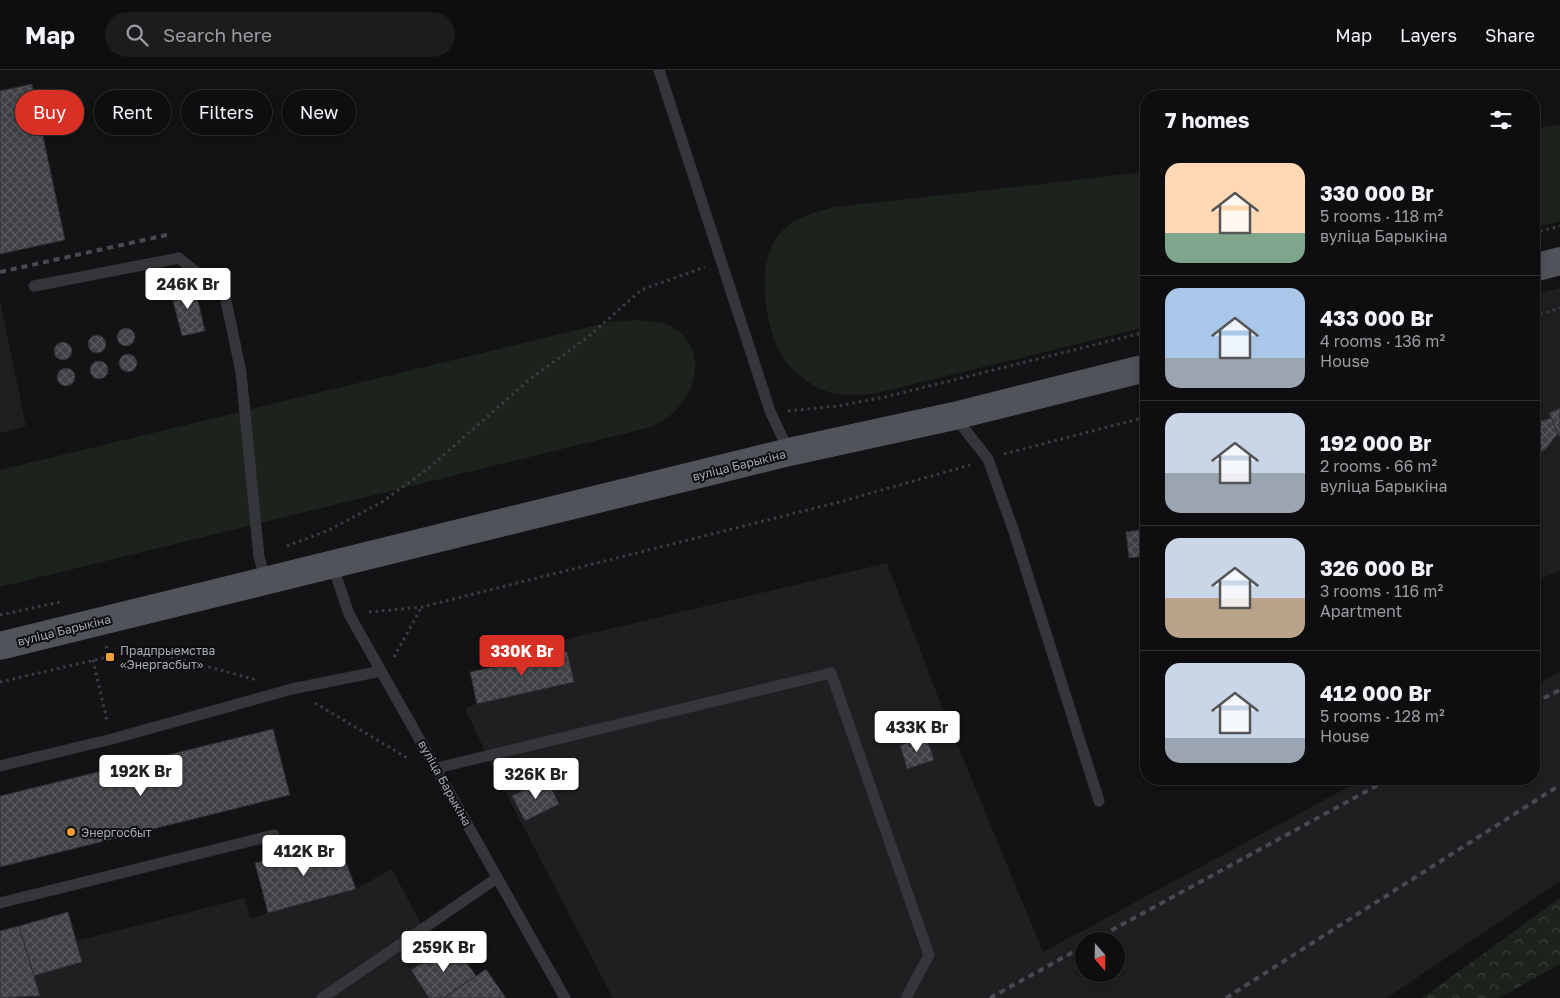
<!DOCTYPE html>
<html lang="en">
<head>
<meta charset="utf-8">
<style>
  body { margin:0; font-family:"Golos Text",sans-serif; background:#1c1c1e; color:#f1f3f6; height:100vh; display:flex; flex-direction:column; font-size:19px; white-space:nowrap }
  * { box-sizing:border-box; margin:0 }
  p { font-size:16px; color:#9b9c9f }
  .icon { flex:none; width:28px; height:28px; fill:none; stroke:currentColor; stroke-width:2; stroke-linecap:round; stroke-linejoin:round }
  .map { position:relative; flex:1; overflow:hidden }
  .drawer { position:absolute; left:1140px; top:20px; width:400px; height:695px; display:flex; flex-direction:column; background:#0e0e10; border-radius:20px; box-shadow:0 2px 12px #0003,0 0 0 1px #2e2e30 }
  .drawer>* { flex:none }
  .hud { position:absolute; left:15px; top:20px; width:475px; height:45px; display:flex; gap:10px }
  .needle { width:32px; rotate:160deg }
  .fabs { position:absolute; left:1075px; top:862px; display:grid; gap:10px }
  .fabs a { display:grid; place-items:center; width:50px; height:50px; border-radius:50%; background:#0e0e10; box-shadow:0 2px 12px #0003,0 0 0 1px #2e2e30; font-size:25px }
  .price { position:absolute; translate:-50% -42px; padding:0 11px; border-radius:5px; background:#fff; color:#222; font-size:16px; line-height:32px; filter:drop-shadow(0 1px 2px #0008) }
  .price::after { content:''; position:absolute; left:50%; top:30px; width:15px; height:11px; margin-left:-8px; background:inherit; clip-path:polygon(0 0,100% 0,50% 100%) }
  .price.current { background:#d93025; color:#fff }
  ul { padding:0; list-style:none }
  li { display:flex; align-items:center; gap:15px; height:125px; padding:0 25px }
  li+li { border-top:1px solid #2e2e30 }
  li span { display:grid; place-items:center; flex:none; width:140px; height:100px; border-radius:15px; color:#555 }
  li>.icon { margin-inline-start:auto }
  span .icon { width:60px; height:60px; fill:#fffc; stroke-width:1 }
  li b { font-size:21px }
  h2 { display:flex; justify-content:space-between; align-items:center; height:60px; padding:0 25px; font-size:21px }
  .pill { padding:0 18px; border-radius:22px; background:#0e0e10; box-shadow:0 2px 12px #0003,0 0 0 1px #2e2e30; font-size:18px; line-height:45px }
  .pill.current { background:#d93025; color:#fff }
  header { display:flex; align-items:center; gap:30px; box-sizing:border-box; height:70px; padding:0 25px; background:#0e0e10; border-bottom:1px solid #2e2e30 }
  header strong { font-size:24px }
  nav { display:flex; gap:28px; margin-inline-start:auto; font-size:18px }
  .search { width:350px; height:45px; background:#1c1c1e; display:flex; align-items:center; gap:12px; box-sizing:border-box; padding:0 18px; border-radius:28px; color:#9b9c9f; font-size:19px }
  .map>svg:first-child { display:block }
  .built { fill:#1f1f22; fill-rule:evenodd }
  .green { fill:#1c231c }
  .forest { fill:url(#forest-crowns) }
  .building { fill:url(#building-cross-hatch); stroke:#2d2e31 }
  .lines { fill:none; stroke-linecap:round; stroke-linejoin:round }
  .path { stroke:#3a3d41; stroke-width:3; stroke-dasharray:2.5 4; stroke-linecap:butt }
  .lane { stroke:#34363a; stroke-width:11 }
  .primary { stroke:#505359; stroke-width:28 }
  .rail { stroke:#474a4f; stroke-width:4; stroke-dasharray:6 5; stroke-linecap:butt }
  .poi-dot { fill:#ec9f34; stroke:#0e0e10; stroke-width:2 }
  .labels { text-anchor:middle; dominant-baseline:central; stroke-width:4; stroke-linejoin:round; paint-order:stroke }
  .street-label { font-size:12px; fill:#a5abb5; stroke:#0e0e10 }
  .poi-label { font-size:12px; fill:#a5abb5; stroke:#0e0e10; text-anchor:start }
</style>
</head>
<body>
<header>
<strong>Map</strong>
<div class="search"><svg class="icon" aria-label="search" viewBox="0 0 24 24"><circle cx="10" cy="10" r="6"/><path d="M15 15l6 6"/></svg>Search here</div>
<nav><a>Map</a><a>Layers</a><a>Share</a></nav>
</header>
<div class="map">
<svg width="1560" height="928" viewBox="0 0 1560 928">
  <defs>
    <pattern id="forest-crowns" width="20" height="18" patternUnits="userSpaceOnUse" patternTransform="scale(1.25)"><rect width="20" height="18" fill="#1c231c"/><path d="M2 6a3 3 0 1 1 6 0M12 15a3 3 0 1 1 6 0" fill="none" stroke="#3a403b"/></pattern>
    <pattern id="building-cross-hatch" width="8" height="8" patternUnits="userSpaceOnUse" patternTransform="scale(1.25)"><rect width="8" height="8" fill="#3f4145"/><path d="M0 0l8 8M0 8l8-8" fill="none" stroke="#585a5e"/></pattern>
  </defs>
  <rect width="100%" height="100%" fill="#131315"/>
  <g class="built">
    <polygon points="1560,218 1560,501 1534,511 1534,225"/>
    <polygon points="0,230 26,356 0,363"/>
    <path d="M887 493 943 640 1043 882 1363 709H1534V616L1560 602V811L1387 928H613L498 708 465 639 477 633 470 602 567 581 563 570ZM1084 871H1116V904H1084Z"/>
    <polygon points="392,799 436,883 453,872 476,906 486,899 506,928 32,928 40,926 33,906 82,892 76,871 245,828 250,848 356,819"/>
  </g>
  <g class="green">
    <polygon points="1560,55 1560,151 1534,158 1534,58"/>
    <path d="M1146 102V257L873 324C853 325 831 327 813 315 799 306 784 293 777 277 764 244 755 187 783 160 797 146 816 142 835 137Z"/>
    <path d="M635 250C647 251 662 251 673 257 712 282 694 332 661 352 656 356 649 357 643 359L0 517V400L610 252Z"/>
  </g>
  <polygon class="forest" points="1560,828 1560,894 1499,928 1422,928"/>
  <g class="building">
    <polygon points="32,14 65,170 0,184 0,21"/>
    <polygon points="194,214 205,261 182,266 170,219"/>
    <circle cx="126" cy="267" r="9"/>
    <circle cx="97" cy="274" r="9"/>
    <circle cx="63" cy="281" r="9"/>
    <circle cx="128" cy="293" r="9"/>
    <circle cx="99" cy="300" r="9"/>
    <circle cx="66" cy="307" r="9"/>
    <polygon points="1560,338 1560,368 1549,343"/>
    <polygon points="1551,348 1558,363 1545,380 1534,384 1534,353"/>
    <polygon points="1146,459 1146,486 1129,488 1126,462"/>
    <polygon points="567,581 574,612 477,634 470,602"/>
    <polygon points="273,659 290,725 0,797 0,726"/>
    <polygon points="926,666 934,690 907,699 900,675"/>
    <polygon points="547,709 559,734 525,751 512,726"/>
    <polygon points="338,772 356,819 268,843 255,793"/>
    <polygon points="68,842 82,892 33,906 19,856"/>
    <polygon points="19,856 40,926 0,928 0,861"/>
    <polygon points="453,872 476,906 444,928 429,928 411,900"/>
    <polygon points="486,899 506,928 444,928 476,906"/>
  </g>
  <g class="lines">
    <g class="path">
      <polyline points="1534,163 1560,156"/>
      <polyline points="1534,246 1560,238"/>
      <polyline points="788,341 838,336 885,327 1146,262"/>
      <polyline points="1004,384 1146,347"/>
      <polyline points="287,476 329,460 382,432 429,398 530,309 588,267 641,220 705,197"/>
      <polyline points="369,542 422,537 843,431 970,395"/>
      <polyline points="0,545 60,532"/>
      <polyline points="106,576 110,587"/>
      <polyline points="394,587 421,538"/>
      <polyline points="93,590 107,651"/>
      <polyline points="0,612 142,579 257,610"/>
      <polyline points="315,633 409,689"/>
    </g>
    <g class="lane">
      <polyline points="659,0 770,341 789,382"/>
      <polyline points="34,216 179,188 225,226 241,302 259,487 266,511"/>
      <polyline points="955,347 988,389 1014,462 1099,731"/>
      <polyline points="332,494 349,544 565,928"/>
      <polyline points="0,696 112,669 292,619 381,601"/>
      <polyline points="437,698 831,603 929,885 906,928"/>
      <polyline points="0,833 274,765"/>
      <polyline points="322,928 497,808"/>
    </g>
    <g class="primary">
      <polyline points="1534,198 1560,191"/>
      <polyline points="0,576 789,382 954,346 1146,298"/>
    </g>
    <g class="rail">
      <polyline points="0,202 171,164"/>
      <polyline points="1534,633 1560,620"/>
      <polyline points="1092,871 1389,709"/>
      <polyline points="990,928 1084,876"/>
      <polyline points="1226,928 1560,715"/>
    </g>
  </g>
  <g class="poi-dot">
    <rect x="105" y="582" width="10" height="10" rx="2.5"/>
    <circle cx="71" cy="762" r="5"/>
  </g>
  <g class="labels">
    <g class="street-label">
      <text transform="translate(739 395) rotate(-14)">вуліца Барыкіна</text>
      <text transform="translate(64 560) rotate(-14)">вуліца Барыкіна</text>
      <text transform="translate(445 713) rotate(61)">вуліца Барыкіна</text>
    </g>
    <g class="poi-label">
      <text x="120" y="580">Прадпрыемства<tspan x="120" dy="14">«Энергасбыт»</tspan></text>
      <text x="81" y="762">Энергосбыт</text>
    </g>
  </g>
</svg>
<div class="fabs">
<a><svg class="needle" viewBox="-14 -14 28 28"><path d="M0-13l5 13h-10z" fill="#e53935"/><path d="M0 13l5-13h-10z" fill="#9b9c9f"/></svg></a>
</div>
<b class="price" style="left:188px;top:240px">246K Br</b>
<b class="price current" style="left:522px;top:607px">330K Br</b>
<b class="price" style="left:917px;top:683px">433K Br</b>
<b class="price" style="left:141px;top:727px">192K Br</b>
<b class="price" style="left:536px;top:730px">326K Br</b>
<b class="price" style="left:304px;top:807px">412K Br</b>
<b class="price" style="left:444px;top:903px">259K Br</b>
<div class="hud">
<a class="pill current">Buy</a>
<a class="pill">Rent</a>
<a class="pill">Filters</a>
<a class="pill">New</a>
</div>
<section class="drawer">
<h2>7 homes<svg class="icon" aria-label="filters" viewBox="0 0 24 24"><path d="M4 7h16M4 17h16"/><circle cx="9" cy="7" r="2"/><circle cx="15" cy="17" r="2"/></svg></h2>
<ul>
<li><span style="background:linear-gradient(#ffd9b3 70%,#7fa58c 0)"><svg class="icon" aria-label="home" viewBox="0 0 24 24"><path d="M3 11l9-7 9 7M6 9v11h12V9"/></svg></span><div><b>330 000 Br</b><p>5 rooms · 118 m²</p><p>вуліца Барыкіна</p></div></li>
<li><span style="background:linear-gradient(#a9c7e8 70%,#9aa5b1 0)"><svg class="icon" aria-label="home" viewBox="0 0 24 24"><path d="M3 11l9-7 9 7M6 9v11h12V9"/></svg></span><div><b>433 000 Br</b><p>4 rooms · 136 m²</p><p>House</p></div></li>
<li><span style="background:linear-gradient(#c9d6e8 60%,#9aa5b1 0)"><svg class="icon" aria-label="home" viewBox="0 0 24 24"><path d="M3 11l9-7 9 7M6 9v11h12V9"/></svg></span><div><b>192 000 Br</b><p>2 rooms · 66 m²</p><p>вуліца Барыкіна</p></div></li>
<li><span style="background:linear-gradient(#c9d6e8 60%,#b9a48a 0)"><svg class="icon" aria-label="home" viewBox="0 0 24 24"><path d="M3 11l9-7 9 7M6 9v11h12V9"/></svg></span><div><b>326 000 Br</b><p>3 rooms · 116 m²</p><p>Apartment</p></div></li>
<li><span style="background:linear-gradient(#c9d6e8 75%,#9aa5b1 0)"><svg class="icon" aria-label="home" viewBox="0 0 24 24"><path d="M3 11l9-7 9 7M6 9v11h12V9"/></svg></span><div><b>412 000 Br</b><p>5 rooms · 128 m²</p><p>House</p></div></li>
</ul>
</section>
</div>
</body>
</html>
